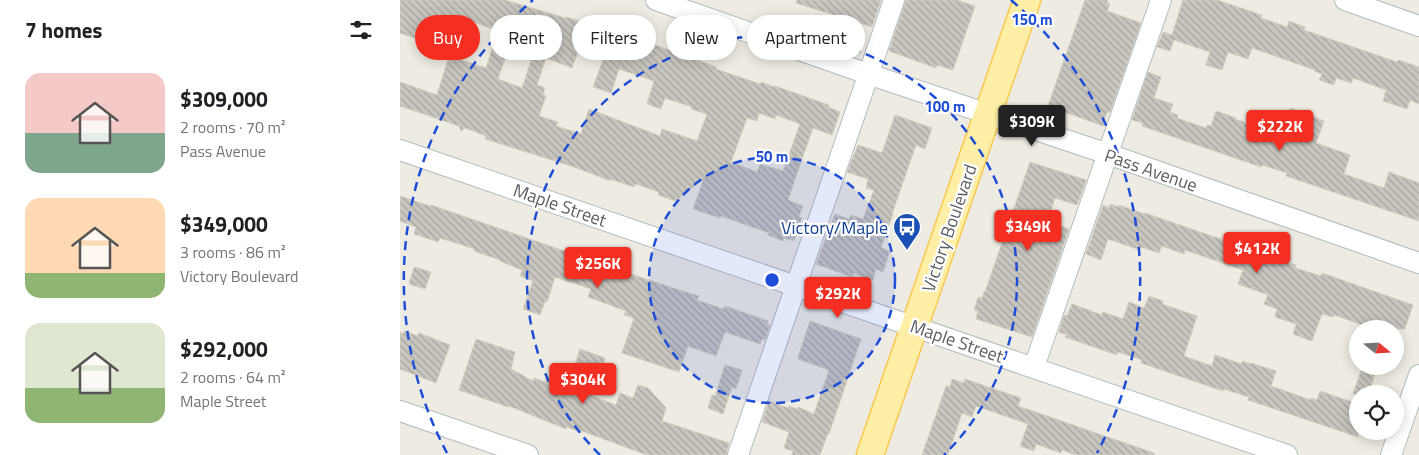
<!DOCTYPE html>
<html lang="en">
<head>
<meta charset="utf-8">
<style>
  body { margin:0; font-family:"Titillium Web",sans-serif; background:#f2f2f2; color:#202124; height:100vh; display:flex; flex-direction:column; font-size:19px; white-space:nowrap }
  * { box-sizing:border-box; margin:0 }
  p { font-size:16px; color:#757577 }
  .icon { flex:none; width:28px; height:28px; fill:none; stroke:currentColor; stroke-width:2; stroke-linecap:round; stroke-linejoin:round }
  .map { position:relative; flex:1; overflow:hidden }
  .details { display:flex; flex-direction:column; background:#fff; width:400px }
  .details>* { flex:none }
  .hud { position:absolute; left:15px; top:15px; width:475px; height:45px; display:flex; gap:10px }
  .needle { width:32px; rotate:108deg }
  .controls { position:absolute; left:949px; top:320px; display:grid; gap:10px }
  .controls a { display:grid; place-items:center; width:55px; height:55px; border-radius:50%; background:#fff; box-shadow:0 2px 12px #0003; font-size:25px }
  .price { position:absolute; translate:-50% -42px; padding:0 11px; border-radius:5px; background:#f42f22; color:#fff; font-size:16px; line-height:32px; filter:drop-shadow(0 1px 2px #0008) }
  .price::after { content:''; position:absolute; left:50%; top:30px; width:15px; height:11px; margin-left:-8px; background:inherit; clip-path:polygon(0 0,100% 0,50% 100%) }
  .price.selected { background:#222; color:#fff }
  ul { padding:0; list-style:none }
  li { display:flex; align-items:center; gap:15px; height:125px; padding:0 25px }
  li span { display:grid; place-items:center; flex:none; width:140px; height:100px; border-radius:15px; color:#555 }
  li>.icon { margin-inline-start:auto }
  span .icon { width:60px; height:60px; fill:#fffc; stroke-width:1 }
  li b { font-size:21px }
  h2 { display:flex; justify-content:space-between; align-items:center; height:60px; padding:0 25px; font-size:21px }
  .pill { padding:0 18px; border-radius:22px; background:#fff; box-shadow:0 2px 12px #0003; font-size:18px; line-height:45px }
  .pill.selected { background:#f42f22; color:#fff }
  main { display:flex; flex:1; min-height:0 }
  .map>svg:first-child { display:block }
  .building { fill:url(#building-back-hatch); stroke:#d3cdc0; fill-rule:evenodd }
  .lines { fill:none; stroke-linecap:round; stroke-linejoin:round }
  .minor-casing { stroke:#b7babf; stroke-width:22 }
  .major-casing { stroke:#fbc84f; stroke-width:29 }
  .minor { stroke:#fff; stroke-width:20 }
  .major { stroke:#ffefa6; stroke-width:26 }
  .ring { fill:none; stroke:#1d4ed8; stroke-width:2.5; stroke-dasharray:9 6 }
  .labels { text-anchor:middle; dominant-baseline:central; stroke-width:4.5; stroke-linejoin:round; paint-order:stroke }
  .street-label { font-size:18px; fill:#5a5f64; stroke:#fff }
  .transit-label { font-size:18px; fill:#164399; stroke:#fff; text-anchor:end }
  .centre { fill:#1d4ed8; stroke:#fff; stroke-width:2.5 }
  .ring-label { font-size:15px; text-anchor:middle; font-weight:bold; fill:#1d4ed8; stroke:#fff; stroke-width:4.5; stroke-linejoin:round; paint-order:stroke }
</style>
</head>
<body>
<main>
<section class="details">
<h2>7 homes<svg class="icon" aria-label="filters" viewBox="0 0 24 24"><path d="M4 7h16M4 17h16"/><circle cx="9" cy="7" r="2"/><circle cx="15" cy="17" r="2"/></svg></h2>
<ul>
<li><span style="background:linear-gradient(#f6c9c9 60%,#7fa58c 0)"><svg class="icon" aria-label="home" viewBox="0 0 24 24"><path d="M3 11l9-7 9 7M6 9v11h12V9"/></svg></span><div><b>$309,000</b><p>2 rooms · 70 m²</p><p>Pass Avenue</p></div></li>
<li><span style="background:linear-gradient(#ffd9b3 75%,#8fb573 0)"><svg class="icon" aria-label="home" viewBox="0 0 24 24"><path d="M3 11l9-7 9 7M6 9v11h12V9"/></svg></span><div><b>$349,000</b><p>3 rooms · 86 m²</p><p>Victory Boulevard</p></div></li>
<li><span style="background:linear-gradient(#dfe7d0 65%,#8fb573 0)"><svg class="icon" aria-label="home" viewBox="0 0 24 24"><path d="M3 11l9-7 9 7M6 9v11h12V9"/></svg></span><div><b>$292,000</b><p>2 rooms · 64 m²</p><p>Maple Street</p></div></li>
</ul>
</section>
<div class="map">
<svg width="1019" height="455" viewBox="0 0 1019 455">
  <defs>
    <pattern id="building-back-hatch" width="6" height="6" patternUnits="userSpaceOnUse" patternTransform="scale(1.25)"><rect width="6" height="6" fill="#c9c6bf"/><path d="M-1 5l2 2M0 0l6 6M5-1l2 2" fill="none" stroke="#a6a49f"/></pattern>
  </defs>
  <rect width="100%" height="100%" fill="#eeebe2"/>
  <g class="building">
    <path d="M0 0H105L162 17 165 18 167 17 243 44 244 41 316 67V69L354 82 360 84 362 82 374 87 375 86 429 105 428 107 440 112 432 135 413 128 395 179 388 200 403 206 399 217 402 218 394 241 384 238 383 241 368 235 369 233 321 216 320 218 293 209 304 178 276 201 258 195 259 192 236 184 234 187 213 180H208L174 167 85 139 86 136 65 128 61 131 59 126 0 106V82L37 95 49 56 86 68 98 31 62 18 52 50 0 33ZM110 44 134 52 122 88 98 79ZM178 52 203 60 193 87 211 93 219 69 254 81 247 104 261 109 265 98 292 107 291 109 307 114 297 141 262 129 260 136 189 109 181 134 156 126 158 122 139 116 146 96 143 95 145 88 137 85 146 58 172 68ZM359 113 375 119 376 115 400 124 383 171 360 164 357 172 331 162 347 118 357 121Z"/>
    <polygon points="397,0 481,0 472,27 457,22 456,24 443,20 444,18 396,3"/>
    <polygon points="506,0 557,0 575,6 553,70 537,65 536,68 489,51"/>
    <polygon points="685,0 708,0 707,3 710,4 707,11 741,23 710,112 707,112 703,126 648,106"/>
    <polygon points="783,0 817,0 862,15 861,18 887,27 889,21 905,27 904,30 994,61 997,62 999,60 1019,67 1019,104 1010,100 1007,109 983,101 986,90 953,78 951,83 936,78 934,85 919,80 922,74 914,71 915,70 852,48 848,59 828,52 822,70 806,65 810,52 774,40 770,51 757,47 763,32 772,35"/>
    <polygon points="748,72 761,77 754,98 773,104 770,112 778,115 777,118 806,128 807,125 811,126 816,111 836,118 835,119 844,122 843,123 881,136 891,108 924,121 916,143 950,155 944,174 984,188 989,172 1019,183 1019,221 886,176 887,173 862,165 861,167 742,126 743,123 732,120"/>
    <polygon points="495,115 532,128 525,149 516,145 503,182 492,214 493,214 481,248 490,251 483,272 476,269 473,280 453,273 452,277 416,264 435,214 449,219 451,215 463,219 474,190 466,188 468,179 447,172 458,145 482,153"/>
    <polygon points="630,162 686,180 677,205 655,198 647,222 669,229 632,337 576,319 578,311 574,310 578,297 582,298 584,292 585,292"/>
    <polygon points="0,196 30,206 31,205 225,272 279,290 299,296 297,300 323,309 325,306 368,321 367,324 370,325 365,340 362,339 360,344 325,332 316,356 288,346 279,372 222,353 234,318 224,315 226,311 188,297 191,289 155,277 147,302 145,301 140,315 123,309 133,281 120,276 122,270 100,261 100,260 74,251 75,249 40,238 38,242 14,234 16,227 0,221"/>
    <polygon points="710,204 719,207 719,205 744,214 745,213 896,265 895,268 921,276 922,273 1013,305 1005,329 959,329 960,324 934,315 933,317 922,314 912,341 893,334 896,324 875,317 877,309 864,304 868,295 838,284 843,270 785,250 784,254 762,246 759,253 741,247 740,250 708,239 701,260 686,254 703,205 709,208"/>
    <polygon points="14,267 31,272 25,289 9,284"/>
    <polygon points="749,296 763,301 762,304 797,316 784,356 812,366 815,355 842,364 842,361 851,364 851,363 876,371 871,386 911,400 911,398 917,400 920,391 958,404 958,437 848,400 849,397 824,389 823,391 741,363 742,360 718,352 717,355 688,345 665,337 667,335 659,332 664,315 667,316 672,304 702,315 703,312 723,319 729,302 744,308"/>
    <polygon points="410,321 461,339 429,434 428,433 420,455 392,455 393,451 384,448 389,432 362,422 369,401 388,408 389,406 397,409 398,407 414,414 429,370 398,359 398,357"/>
    <polygon points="4,331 18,336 19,333 50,345 36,383 0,369 0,332 3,334"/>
    <polygon points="76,339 115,352 111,369 133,381 134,378 145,382 146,378 168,386 180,349 205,358 192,396 216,405 220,393 233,398 238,385 248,388 266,408 262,421 329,443 326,455 247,455 179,430 178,431 167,427 166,429 109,406 108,407 59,390"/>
    <polygon points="325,365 342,370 336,389 332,387 323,414 308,408 312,395 315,396"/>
    <polygon points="962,368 975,373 969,394 953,394"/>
    <polygon points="552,379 564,383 565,379 621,398 618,406 754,453 754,455 676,455 662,450 661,453 636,444 634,451 620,446 628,424 576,406 572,417 562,413 548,455 522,455 546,386 550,387"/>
  </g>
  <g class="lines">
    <defs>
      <g id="minor">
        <polyline points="256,0 468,74 708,154 1019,263"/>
        <polyline points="945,0 1019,26"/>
        <polyline points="0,150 887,455"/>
        <polyline points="634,367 761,0"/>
        <polyline points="0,411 128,455"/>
        <polyline points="338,455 494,0"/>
        <polyline points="991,455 1019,375"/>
      </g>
      <polyline id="major" points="470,455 627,0"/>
    </defs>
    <use href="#minor" class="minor-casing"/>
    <use href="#major" class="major-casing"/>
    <use href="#minor" class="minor"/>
    <use href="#major" class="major"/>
  </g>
  <circle cx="372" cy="280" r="123" fill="#1d4ed8" fill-opacity=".12"/>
  <g class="ring">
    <circle cx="372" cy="280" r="123"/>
    <path d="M200 455A245 245 0 1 1 544 455"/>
    <path d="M47 453A368 368 0 0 1 133 0M611 0A368 368 0 0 1 697 453"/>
  </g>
  <defs>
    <symbol id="bus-pin" viewBox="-11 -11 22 30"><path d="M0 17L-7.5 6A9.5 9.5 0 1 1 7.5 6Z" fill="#1a4fb4" stroke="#fff"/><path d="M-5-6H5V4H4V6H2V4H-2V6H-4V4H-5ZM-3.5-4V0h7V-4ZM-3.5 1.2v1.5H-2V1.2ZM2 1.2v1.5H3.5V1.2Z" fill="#fff"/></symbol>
  </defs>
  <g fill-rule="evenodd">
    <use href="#bus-pin" x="491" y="211" width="32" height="43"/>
  </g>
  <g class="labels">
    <g class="street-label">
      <text transform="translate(751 170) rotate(19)">Pass Avenue</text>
      <text transform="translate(160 205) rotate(19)">Maple Street</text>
      <text transform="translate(549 228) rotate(-71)">Victory Boulevard</text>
      <text transform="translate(557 341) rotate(19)">Maple Street</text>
    </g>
    <g class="transit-label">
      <text x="488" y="227">Victory/Maple</text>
    </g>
  </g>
  <circle cx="372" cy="280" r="8" class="centre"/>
  <g class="ring-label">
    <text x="632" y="25">150 m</text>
    <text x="545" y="112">100 m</text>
    <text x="372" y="162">50 m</text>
  </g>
</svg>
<div class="controls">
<a><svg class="needle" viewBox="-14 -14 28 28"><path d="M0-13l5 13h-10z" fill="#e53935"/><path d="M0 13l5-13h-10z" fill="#757577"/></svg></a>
<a><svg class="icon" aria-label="locate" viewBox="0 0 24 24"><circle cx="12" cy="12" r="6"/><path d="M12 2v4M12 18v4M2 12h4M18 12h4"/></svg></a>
</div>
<b class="price selected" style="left:632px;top:147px">$309K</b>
<b class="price" style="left:880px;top:152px">$222K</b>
<b class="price" style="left:628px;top:252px">$349K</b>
<b class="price" style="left:857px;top:274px">$412K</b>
<b class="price" style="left:198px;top:289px">$256K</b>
<b class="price" style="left:438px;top:319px">$292K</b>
<b class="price" style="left:183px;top:405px">$304K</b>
<div class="hud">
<a class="pill selected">Buy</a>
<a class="pill">Rent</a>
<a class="pill">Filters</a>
<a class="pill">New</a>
<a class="pill">Apartment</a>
</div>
</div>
</main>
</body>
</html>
